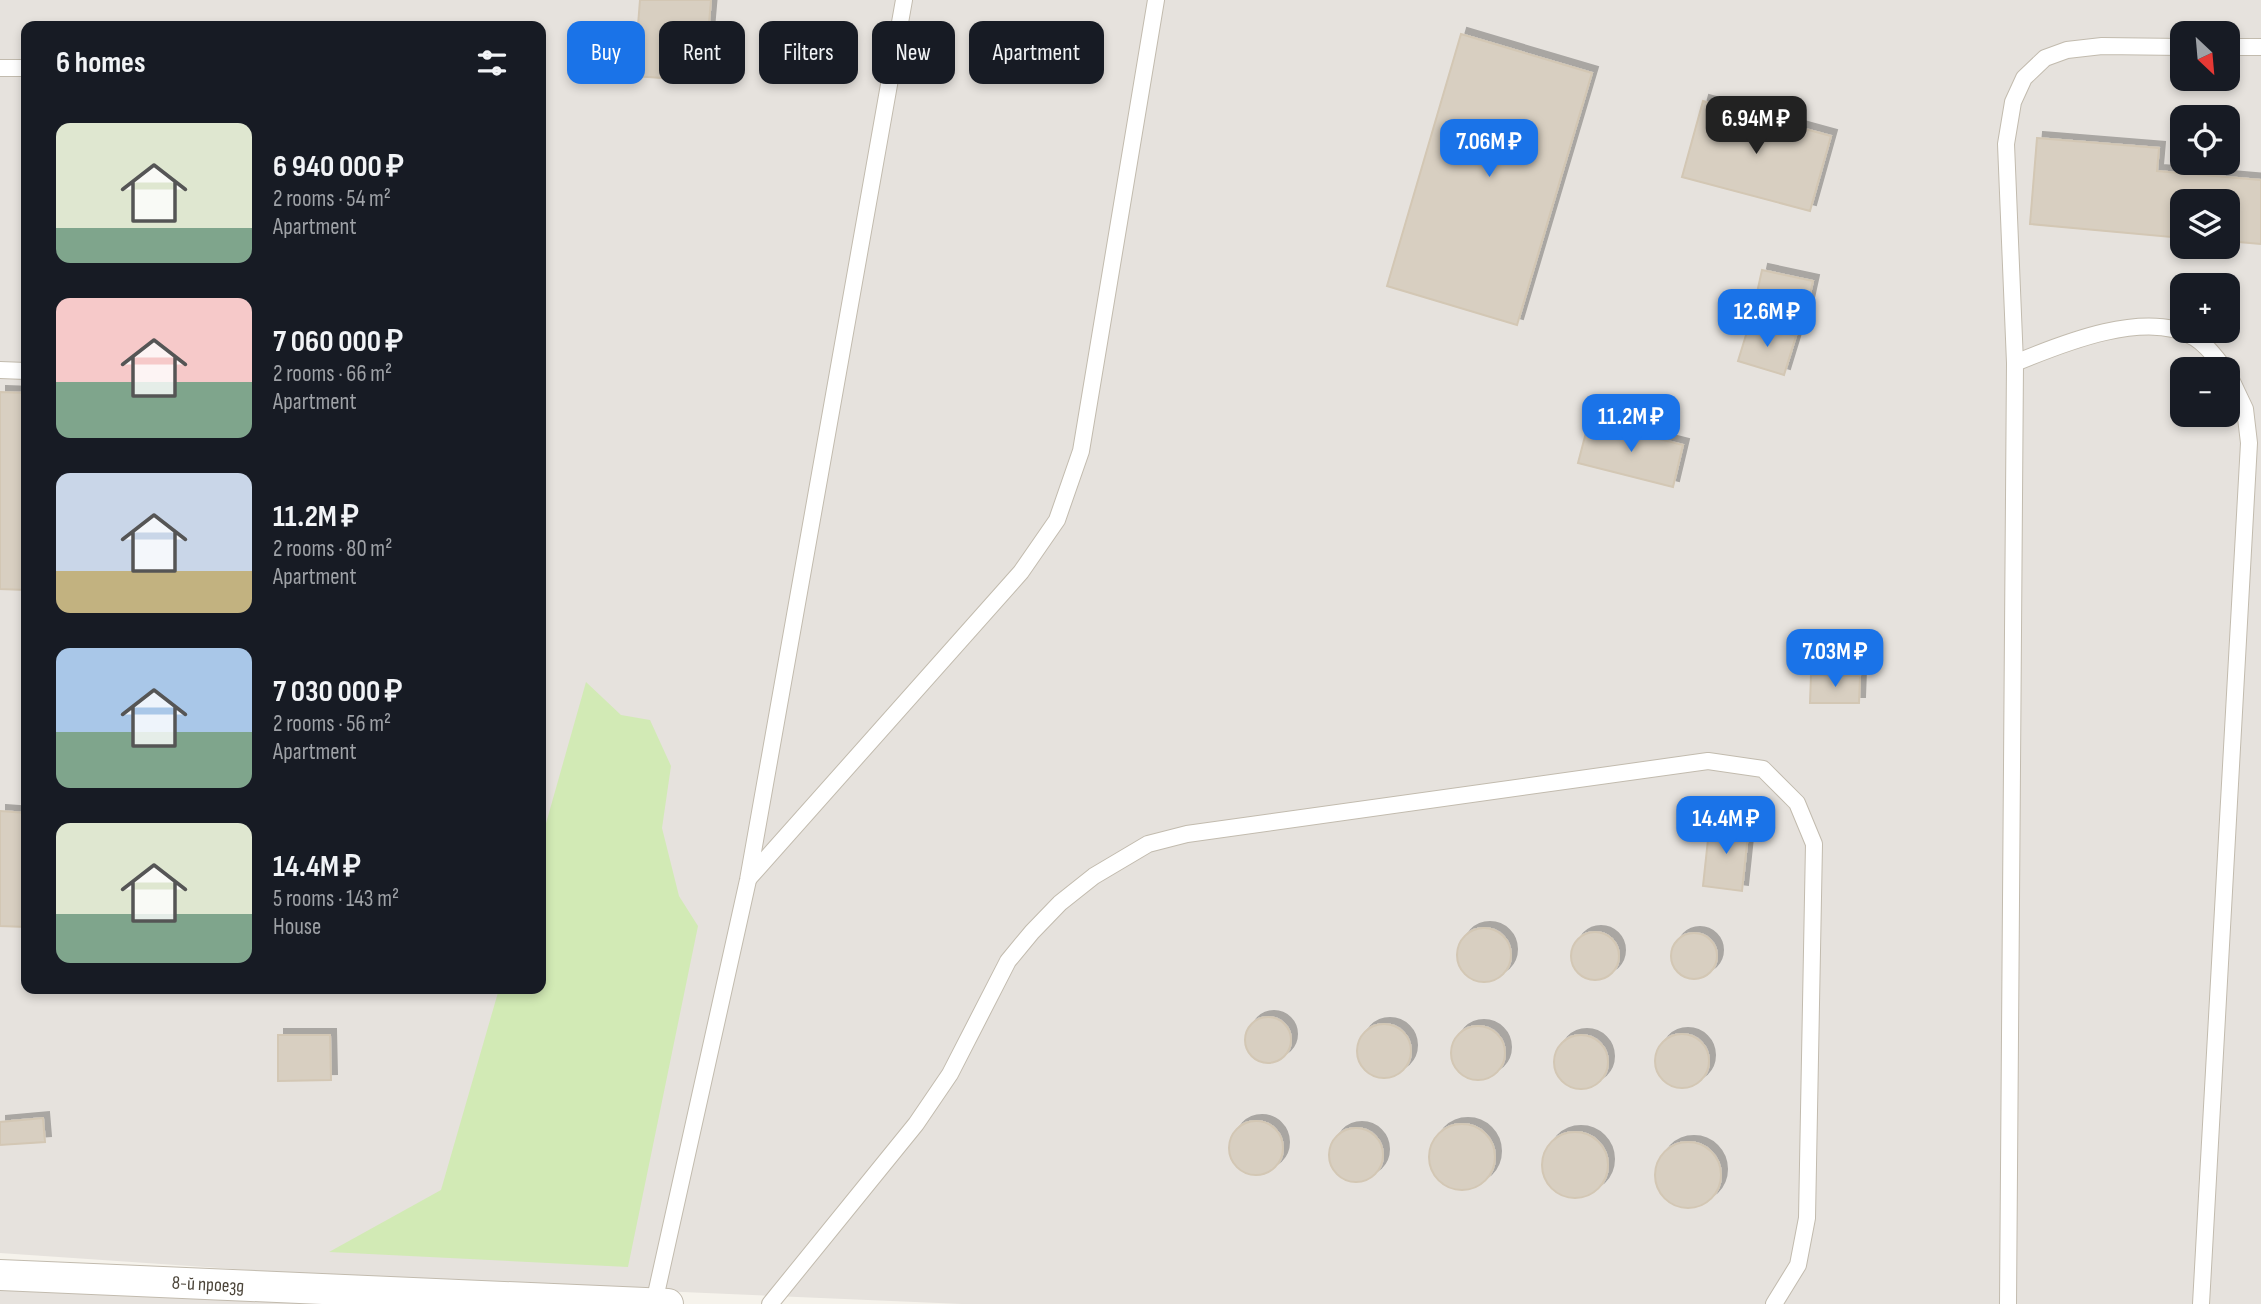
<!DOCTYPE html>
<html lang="en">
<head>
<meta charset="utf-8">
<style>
  body { margin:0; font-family:"Sofia Sans Condensed",sans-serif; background:#20242c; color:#f1f3f6; height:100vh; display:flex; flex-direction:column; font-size:26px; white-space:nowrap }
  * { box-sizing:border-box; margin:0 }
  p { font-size:23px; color:#9ea1a6 }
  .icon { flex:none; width:38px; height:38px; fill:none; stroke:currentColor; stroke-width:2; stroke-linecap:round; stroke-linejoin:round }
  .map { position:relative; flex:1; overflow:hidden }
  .panel { position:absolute; left:21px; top:21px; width:525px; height:973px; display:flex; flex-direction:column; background:#171b24; border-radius:14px; box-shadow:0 4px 10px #0003 }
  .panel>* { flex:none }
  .hud { position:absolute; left:567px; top:21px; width:665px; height:63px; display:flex; gap:14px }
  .needle { width:46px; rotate:154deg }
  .fabs { position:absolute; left:2170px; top:21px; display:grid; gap:14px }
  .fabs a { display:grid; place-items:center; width:70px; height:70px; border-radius:14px; background:#171b24; box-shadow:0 4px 10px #0003; font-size:35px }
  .price { position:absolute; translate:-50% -60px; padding:0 16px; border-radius:14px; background:#1a73e8; color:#fff; font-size:23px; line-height:46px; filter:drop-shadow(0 2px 4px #0008) }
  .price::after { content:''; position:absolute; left:50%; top:42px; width:21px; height:16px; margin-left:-10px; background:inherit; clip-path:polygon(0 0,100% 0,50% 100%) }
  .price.active { background:#222; color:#fff }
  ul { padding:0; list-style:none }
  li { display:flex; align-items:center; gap:21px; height:175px; padding:0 35px }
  li span { display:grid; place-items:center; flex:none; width:196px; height:140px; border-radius:14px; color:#555 }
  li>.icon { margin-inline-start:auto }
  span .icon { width:84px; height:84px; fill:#fffc; stroke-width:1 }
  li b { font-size:30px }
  h2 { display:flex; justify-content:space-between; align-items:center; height:84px; padding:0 35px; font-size:30px }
  .tag { padding:0 24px; border-radius:14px; background:#171b24; box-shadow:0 4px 10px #0003; font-size:24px; line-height:63px }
  .tag.active { background:#1a73e8; color:#fff }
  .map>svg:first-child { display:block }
  .industrial { fill:#e6e2dd; fill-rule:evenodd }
  .green { fill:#d2eab5 }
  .building { fill:#d8cfc1; stroke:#d3c7b4; stroke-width:2; filter:url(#shadow) }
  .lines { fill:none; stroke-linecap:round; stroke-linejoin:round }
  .lane-casing { stroke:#c2bbae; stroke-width:18 }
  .street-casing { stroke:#c2bbae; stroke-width:32 }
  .lane { stroke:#fff; stroke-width:16 }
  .street { stroke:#fff; stroke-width:30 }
  .labels { text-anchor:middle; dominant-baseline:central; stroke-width:7; stroke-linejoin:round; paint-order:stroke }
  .street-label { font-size:19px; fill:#4b4439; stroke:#fff }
</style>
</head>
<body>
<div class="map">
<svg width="2261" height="1304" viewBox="0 0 2261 1304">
  <defs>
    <filter id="shadow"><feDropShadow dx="6" dy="-6" stdDeviation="0" flood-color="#0004"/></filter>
  </defs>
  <rect width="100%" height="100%" fill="#f6f3ec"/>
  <g class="industrial">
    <path d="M0 0H2261V1304H962L380 1279 0 1253ZM26 26H541V989H26ZM2182 33H2228V79H2182ZM2182 117H2228V163H2182ZM2182 201H2228V247H2182ZM2182 285H2228V331H2182ZM2182 369H2228V415H2182Z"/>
    <polygon points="0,1289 368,1304 0,1304"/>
  </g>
  <polygon class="green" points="586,682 621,715 650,720 671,766 662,828 679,896 698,926 628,1267 329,1252 441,1190 499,989 541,989 541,841"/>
  <g class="building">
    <polygon points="640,0 711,0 704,81 634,76"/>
    <polygon points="1461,34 1592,73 1517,325 1387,286"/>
    <polygon points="1703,101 1831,136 1810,211 1682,177"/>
    <polygon points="2037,138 2159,148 2157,171 2261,180 2261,244 2228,241 2228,201 2182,201 2182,238 2030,224"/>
    <polygon points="1762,270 1813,281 1804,322 1753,311"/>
    <polygon points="1750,322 1796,336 1784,375 1738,361"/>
    <polygon points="0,392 26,393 26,590 0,589"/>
    <polygon points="1589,421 1683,445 1673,487 1578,463"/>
    <polygon points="1811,675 1860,676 1859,703 1810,703"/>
    <polygon points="0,811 26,813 26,927 0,926"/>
    <polygon points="1710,821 1749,825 1742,891 1703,886"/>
    <circle cx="1484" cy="955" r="27"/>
    <circle cx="1595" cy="956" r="24"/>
    <circle cx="1694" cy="956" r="23"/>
    <circle cx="1268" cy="1040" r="23"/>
    <circle cx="1384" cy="1051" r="27"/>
    <circle cx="1478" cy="1053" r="27"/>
    <circle cx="1682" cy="1061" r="27"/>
    <polygon points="278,1035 330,1035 331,1080 278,1081"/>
    <circle cx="1581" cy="1062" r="27"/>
    <polygon points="43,1118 45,1142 0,1145 0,1122"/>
    <circle cx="1256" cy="1148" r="27"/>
    <circle cx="1462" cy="1157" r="33"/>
    <circle cx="1356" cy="1155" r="27"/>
    <circle cx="1575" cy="1165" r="33"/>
    <circle cx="1688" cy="1175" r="33"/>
  </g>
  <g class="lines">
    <defs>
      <g id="lane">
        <polyline points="2228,47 2261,47"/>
        <polyline points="0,68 26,68"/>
        <path d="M2015 363C2061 344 2148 308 2195 338 2208 346 2216 358 2225 369"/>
        <polyline points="0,370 26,371"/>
        <polyline points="749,878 1021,572 1057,520 1081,451 1156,0"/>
        <polyline points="654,1303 748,880 904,0"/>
        <polyline points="770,1304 916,1124 950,1074 1008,961 1032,932 1060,903 1094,876 1148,844 1187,834 1708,761 1763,769 1797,803 1814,844 1807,1218 1798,1265 1774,1304"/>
        <polyline points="2008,1304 2015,363 2006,144 2013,102 2024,78 2045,58 2067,50 2102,46 2182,47"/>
        <polyline points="2201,1304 2249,443 2245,409 2228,373"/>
      </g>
      <polyline id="street" points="0,1275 668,1304"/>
    </defs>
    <use href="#lane" class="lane-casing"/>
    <use href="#street" class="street-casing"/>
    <use href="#lane" class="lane"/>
    <use href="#street" class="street"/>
  </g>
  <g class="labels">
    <g class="street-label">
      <text transform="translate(208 1285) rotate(3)">8-й проезд</text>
    </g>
  </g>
</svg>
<div class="fabs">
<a><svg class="needle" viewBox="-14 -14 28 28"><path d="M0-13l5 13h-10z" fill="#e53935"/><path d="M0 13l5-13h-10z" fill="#9ea1a6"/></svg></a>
<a><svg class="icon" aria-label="locate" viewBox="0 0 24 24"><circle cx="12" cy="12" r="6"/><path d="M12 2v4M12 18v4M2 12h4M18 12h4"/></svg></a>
<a><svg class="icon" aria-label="layers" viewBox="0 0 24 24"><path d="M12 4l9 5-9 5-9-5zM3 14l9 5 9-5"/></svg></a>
<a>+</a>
<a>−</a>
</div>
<b class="price active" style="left:1756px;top:156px">6.94M ₽</b>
<b class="price" style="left:1489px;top:179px">7.06M ₽</b>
<b class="price" style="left:1767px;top:349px">12.6M ₽</b>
<b class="price" style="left:1631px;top:454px">11.2M ₽</b>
<b class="price" style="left:1835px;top:689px">7.03M ₽</b>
<b class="price" style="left:1726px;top:856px">14.4M ₽</b>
<div class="hud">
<a class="tag active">Buy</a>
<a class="tag">Rent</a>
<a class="tag">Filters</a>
<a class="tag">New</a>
<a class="tag">Apartment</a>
</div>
<section class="panel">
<h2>6 homes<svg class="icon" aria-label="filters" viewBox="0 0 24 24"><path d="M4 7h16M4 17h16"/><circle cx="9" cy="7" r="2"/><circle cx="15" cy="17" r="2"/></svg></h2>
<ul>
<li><span style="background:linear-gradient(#dfe7d0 75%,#7fa58c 0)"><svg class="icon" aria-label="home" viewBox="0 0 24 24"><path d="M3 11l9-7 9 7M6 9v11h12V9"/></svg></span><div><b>6 940 000 ₽</b><p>2 rooms · 54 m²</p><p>Apartment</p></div></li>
<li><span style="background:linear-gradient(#f6c9c9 60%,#7fa58c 0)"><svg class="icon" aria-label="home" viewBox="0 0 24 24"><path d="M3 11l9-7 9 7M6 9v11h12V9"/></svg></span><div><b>7 060 000 ₽</b><p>2 rooms · 66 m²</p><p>Apartment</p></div></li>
<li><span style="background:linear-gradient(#c9d6e8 70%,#c2b280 0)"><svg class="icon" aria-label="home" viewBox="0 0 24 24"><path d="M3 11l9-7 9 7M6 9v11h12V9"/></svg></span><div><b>11.2M ₽</b><p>2 rooms · 80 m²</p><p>Apartment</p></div></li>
<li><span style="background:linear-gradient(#a9c7e8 60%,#7fa58c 0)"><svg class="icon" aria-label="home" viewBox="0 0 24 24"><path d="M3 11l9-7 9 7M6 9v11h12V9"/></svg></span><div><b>7 030 000 ₽</b><p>2 rooms · 56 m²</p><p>Apartment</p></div></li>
<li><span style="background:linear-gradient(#dfe7d0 65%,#7fa58c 0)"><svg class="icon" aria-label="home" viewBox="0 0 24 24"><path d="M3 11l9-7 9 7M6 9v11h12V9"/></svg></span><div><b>14.4M ₽</b><p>5 rooms · 143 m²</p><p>House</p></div></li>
</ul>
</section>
</div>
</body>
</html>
